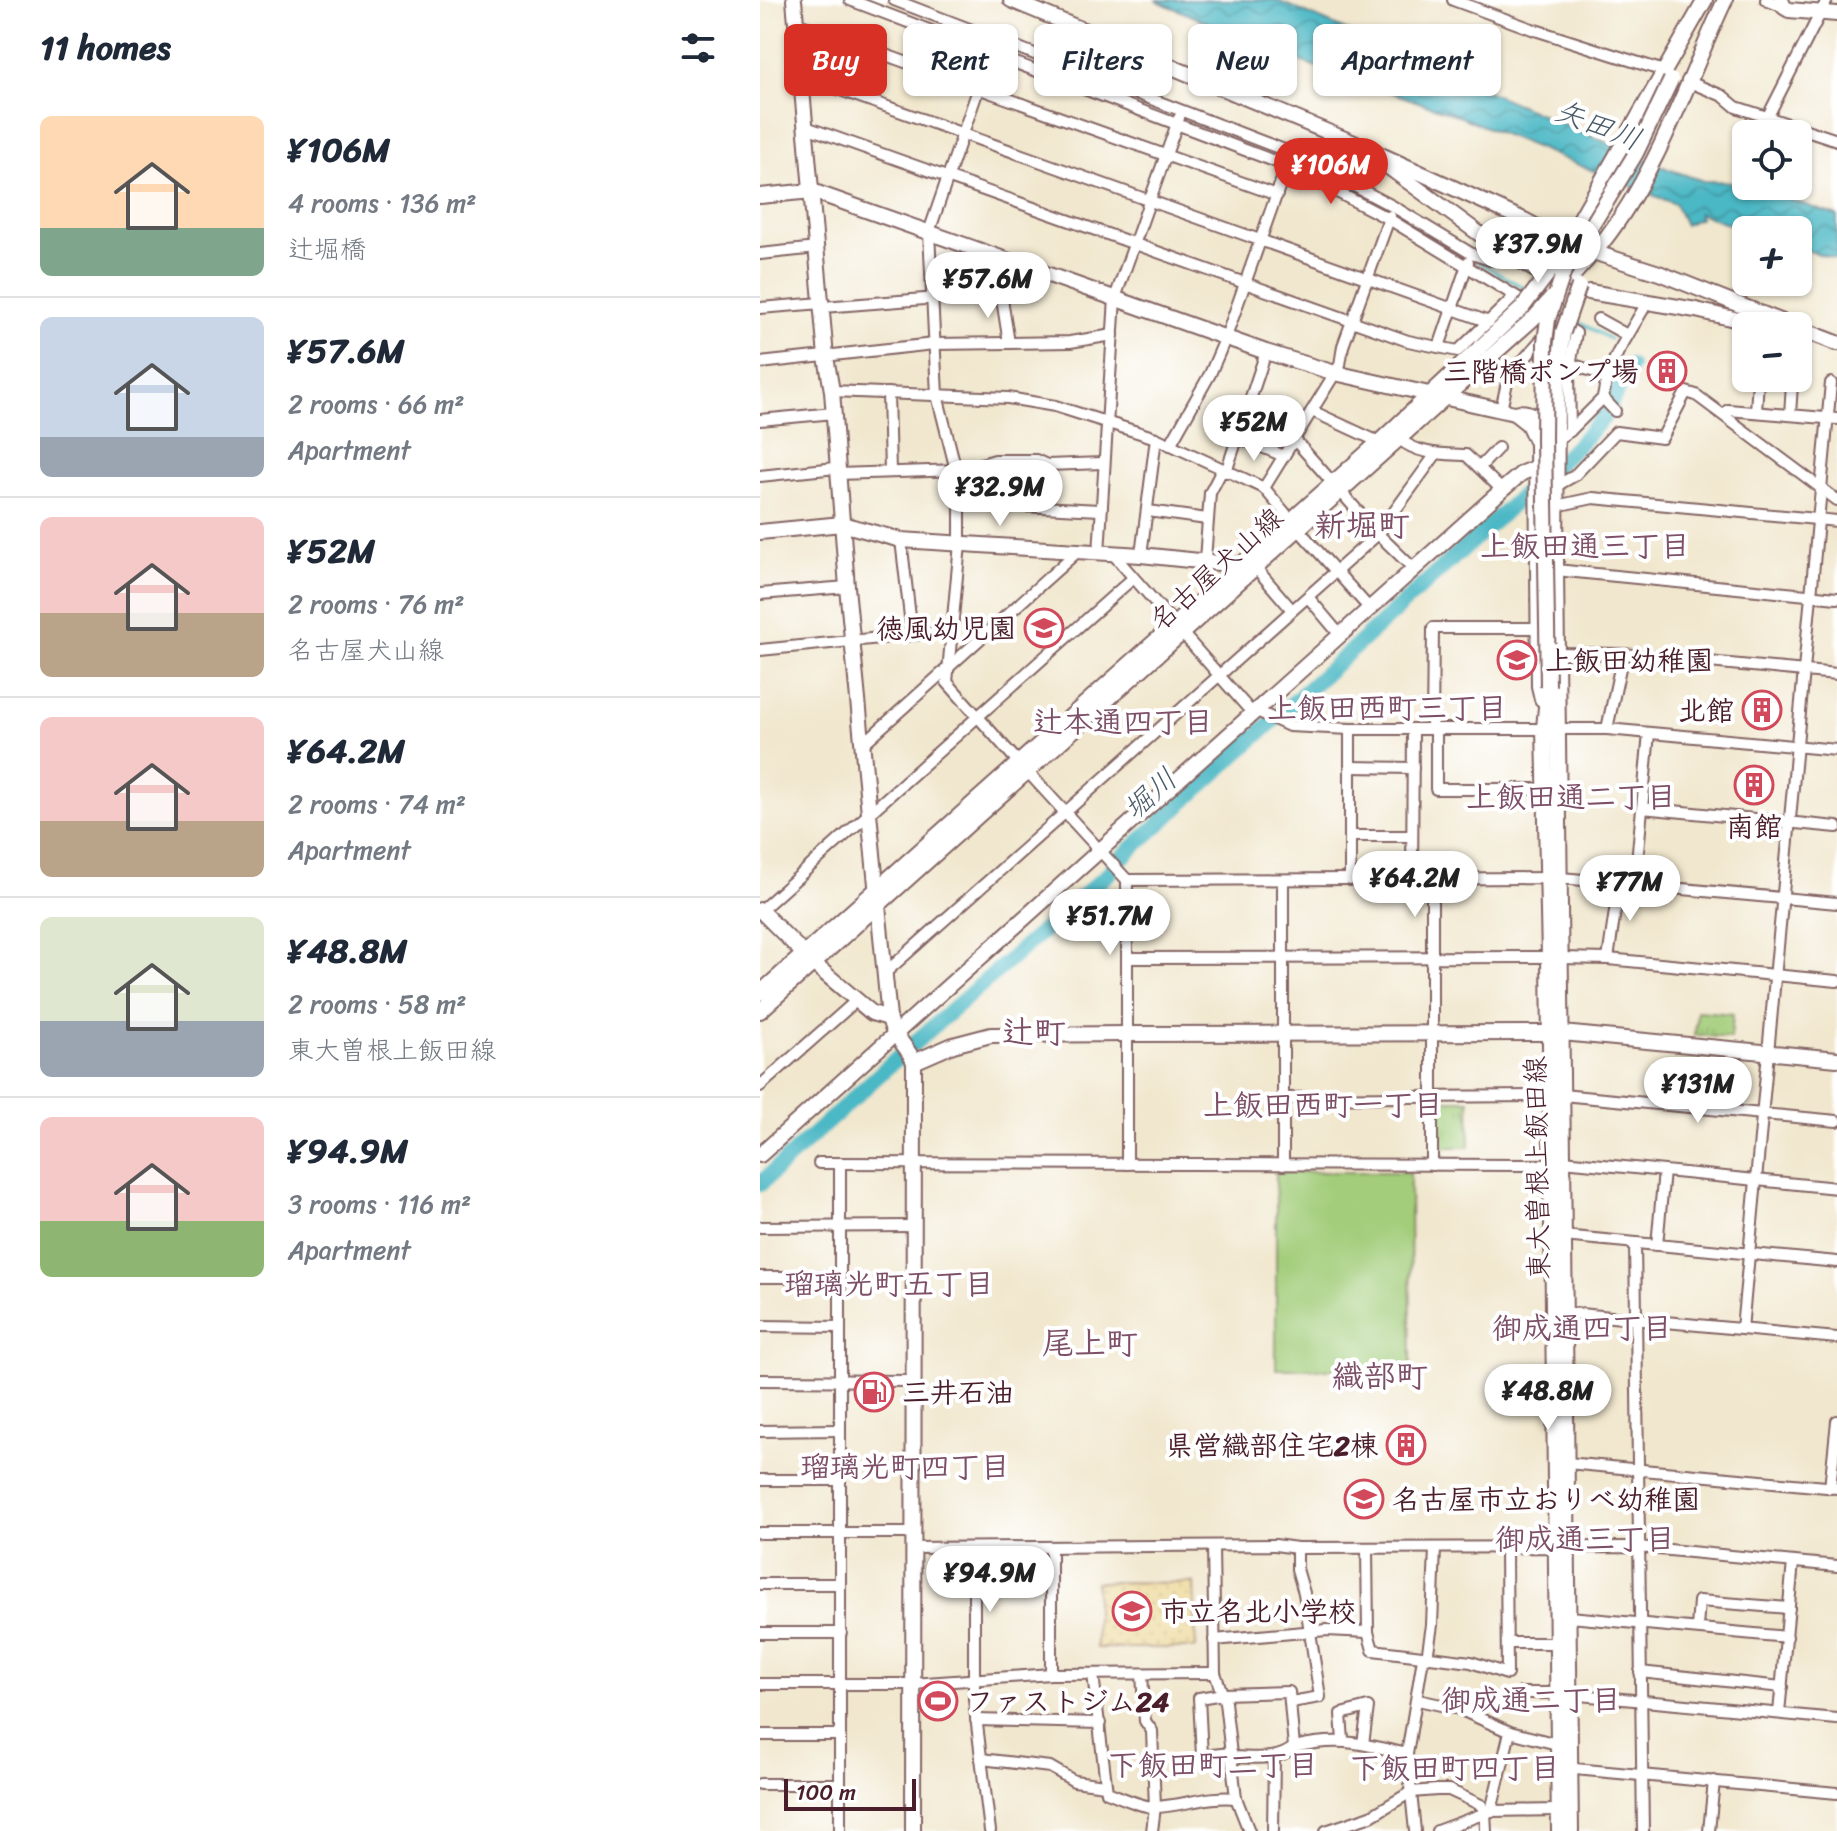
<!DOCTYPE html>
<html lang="en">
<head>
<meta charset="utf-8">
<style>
  body { margin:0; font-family:Sriracha,"Klee One",sans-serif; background:#f6f6f7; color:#1f2937; height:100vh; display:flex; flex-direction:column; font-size:30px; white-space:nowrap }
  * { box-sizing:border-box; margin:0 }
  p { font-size:26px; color:#747a83 }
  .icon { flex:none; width:44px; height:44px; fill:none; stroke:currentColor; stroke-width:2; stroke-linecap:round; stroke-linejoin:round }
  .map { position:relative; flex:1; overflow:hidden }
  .side { display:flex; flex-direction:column; background:#fff; width:760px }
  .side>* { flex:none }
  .hud { position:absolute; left:24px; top:24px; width:760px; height:72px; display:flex; gap:16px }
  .tools { position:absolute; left:972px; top:120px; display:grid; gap:16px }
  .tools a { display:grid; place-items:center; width:80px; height:80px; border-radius:12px; background:#fff; box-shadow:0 2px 6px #0004; font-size:40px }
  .scale { position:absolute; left:24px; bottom:20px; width:132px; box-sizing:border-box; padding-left:8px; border:4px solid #4a1f2b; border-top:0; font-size:22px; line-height:28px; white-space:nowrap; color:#4a1f2b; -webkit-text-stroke:6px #fff; paint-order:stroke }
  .price { position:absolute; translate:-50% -68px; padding:0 18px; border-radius:28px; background:#fff; color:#222; font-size:26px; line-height:52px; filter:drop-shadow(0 2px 4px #0008) }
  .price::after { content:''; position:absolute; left:50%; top:48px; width:24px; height:18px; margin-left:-12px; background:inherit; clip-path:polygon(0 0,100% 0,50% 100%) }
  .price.selected { background:#d93025; color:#fff }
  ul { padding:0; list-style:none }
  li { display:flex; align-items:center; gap:24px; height:200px; padding:0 40px }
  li+li { border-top:2px solid #e0e1e3 }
  li span { display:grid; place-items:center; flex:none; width:224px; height:160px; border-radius:12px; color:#555 }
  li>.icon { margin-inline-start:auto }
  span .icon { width:96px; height:96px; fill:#fffc; stroke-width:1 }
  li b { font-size:34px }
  h2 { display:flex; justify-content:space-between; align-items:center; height:96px; padding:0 40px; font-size:34px }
  .pill { padding:0 28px; border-radius:12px; background:#fff; box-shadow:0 2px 6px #0004; font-size:28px; line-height:72px }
  .pill.selected { background:#d93025; color:#fff }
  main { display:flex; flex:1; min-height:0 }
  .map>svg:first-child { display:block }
  .grass { fill:#a3cd7a; stroke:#767652; stroke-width:2 }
  .sand { fill:url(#sand-dots); stroke:#9c7c64; stroke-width:2 }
  .park { fill:url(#park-tufts); stroke:#767652; stroke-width:2 }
  .water { fill:url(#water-waves); stroke:#4a6c78; stroke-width:2 }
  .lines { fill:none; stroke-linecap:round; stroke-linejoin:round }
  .stream { stroke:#4bb8c5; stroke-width:3 }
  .river { stroke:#4bb8c5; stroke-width:16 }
  .street-casing { stroke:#846564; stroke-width:14 }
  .secondary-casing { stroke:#846564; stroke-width:18 }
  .street { stroke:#fff; stroke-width:10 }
  .secondary { stroke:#fff; stroke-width:14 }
  .secondary-bridge-casing { stroke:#846564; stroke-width:18; stroke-linecap:butt }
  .secondary-bridge { stroke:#fff; stroke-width:14 }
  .labels { text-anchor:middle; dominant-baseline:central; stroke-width:8; stroke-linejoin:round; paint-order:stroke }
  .poi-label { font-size:28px; font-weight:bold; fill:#4a1f2b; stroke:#fff; text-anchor:start }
  .street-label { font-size:28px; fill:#4a1f2b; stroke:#fff }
  .water-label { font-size:30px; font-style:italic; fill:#4a5c69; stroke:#fff }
  .neighbourhood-label { font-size:30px; font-weight:bold; fill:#7d5068; stroke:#fff }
  .quarter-label { font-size:32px; font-weight:bold; fill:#7d5068; stroke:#fff }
</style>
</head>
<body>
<main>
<section class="side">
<h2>11 homes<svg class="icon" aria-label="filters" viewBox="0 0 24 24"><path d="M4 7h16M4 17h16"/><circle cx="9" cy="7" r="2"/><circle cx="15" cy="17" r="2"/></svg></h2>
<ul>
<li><span style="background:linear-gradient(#ffd9b3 70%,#7fa58c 0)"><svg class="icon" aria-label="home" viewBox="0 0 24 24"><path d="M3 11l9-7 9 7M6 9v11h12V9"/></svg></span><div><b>¥106M</b><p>4 rooms · 136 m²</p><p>辻堀橋</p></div></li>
<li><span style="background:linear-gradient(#c9d6e8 75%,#9aa5b1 0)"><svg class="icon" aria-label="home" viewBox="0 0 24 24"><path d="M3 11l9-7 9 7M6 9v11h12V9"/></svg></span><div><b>¥57.6M</b><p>2 rooms · 66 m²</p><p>Apartment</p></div></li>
<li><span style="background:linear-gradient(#f6c9c9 60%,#b9a48a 0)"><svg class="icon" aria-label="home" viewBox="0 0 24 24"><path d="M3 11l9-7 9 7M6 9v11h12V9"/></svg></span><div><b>¥52M</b><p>2 rooms · 76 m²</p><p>名古屋犬山線</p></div></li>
<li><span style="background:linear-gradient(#f6c9c9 65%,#b9a48a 0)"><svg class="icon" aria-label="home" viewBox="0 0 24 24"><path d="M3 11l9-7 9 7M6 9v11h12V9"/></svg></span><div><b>¥64.2M</b><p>2 rooms · 74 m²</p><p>Apartment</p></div></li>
<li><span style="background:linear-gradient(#dfe7d0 65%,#9aa5b1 0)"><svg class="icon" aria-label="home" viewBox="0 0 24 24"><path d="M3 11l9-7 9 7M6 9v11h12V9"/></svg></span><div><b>¥48.8M</b><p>2 rooms · 58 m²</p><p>東大曽根上飯田線</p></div></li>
<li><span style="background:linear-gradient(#f6c9c9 65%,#8fb573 0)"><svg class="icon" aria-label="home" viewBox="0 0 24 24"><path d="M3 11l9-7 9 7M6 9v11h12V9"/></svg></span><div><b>¥94.9M</b><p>3 rooms · 116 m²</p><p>Apartment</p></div></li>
</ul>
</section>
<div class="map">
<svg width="1077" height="1831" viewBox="0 0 1077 1831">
  <defs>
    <pattern id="sand-dots" width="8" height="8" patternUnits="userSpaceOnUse" patternTransform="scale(2)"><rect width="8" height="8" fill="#eeda9e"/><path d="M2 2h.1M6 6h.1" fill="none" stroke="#cebb88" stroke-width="1.8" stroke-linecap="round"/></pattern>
    <pattern id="park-tufts" width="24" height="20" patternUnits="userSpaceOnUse" patternTransform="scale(2)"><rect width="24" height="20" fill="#a3cd7a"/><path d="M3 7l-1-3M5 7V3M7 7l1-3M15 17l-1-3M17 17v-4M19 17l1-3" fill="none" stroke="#8eb06a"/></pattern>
    <pattern id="water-waves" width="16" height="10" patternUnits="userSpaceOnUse" patternTransform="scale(2)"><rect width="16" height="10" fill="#4bb8c5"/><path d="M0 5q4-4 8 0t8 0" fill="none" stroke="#4095a0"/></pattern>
  </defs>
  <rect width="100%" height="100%" fill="#fff"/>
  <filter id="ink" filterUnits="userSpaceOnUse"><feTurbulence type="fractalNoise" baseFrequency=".0125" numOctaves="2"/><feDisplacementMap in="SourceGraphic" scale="16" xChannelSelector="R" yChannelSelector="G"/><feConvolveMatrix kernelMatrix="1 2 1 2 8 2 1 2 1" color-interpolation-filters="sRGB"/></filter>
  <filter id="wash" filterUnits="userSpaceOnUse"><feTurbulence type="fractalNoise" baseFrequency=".006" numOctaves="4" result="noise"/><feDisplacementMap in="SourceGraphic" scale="32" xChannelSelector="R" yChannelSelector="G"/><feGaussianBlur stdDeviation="1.8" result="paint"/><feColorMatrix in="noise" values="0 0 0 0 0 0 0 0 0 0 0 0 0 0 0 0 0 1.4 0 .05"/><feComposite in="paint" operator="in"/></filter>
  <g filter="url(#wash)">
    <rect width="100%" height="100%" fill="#f1e7ce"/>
    <polygon class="grass" points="516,1172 650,1172 651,1369 516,1369"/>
    <polygon class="sand" points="336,1582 434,1583 436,1648 336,1648"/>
    <g class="park">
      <polygon points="937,1011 973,1014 971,1038 935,1035"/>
      <polygon points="675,1100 709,1100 710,1147 675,1147"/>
    </g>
    <polygon class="water" points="395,0 516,0 908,169 943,181 979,182 1077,216 1077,259 1038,248 1038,230 986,230 938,213 940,218 925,225 915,204 691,113 531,58"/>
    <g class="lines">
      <g class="stream">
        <polyline points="519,153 544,165"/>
        <polyline points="715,260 768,290"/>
        <polyline points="811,318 850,339"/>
      </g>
      <polyline class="river" points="0,1184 136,1059 348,874 358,861 816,447 843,418 870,366"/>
    </g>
  </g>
  <g filter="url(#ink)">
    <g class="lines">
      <defs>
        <g id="street">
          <polyline points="90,0 527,166 629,219 816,333 809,371 810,431"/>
          <polyline points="134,0 532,153 634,207 712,254 730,260"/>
          <polyline points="693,0 772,29 904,71"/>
          <polyline points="1006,0 1024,7"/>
          <polyline points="36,23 517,195"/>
          <polyline points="41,76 729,322"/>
          <polyline points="927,81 963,96 976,107 1077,140"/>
          <polyline points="1007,118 1067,0"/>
          <polyline points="46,127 648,341 698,351 755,296"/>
          <polyline points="0,254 57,248"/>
          <polyline points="63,307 241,293"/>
          <polyline points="0,308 62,303"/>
          <polyline points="838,319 867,335"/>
          <polyline points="249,343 241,293 254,262"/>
          <polyline points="679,347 708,262"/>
          <polyline points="0,363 174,344 310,342 353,335"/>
          <polyline points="811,364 847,376"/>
          <polyline points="72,391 248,398 295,406 396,438 504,488 530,519"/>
          <polyline points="128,393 130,472"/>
          <polyline points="843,398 855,411"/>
          <polyline points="741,410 748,378 785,335"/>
          <polyline points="968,410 1077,419"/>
          <polyline points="552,411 619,442"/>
          <polyline points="996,412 998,379"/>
          <polyline points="1030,415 1032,384"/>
          <polyline points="0,420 74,413"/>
          <polyline points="477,437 524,456"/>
          <polyline points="534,439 572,482"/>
          <path d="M640 439C657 455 684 454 706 455L742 490"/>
          <polyline points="797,439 810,431 843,398 847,376 858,352 884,308"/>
          <polyline points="410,445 450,374 466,337 528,162"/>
          <polyline points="720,467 738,448"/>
          <polyline points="196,470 177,395 169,232 233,46"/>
          <polyline points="200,470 200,544 187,682 259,763"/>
          <polyline points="466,472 506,352"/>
          <polyline points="77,474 200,470 235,460 276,460 287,465 343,463"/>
          <polyline points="0,476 76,468"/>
          <polyline points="796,486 814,476 856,432 902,438 926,392 936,395 1077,500"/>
          <polyline points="504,488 580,365 583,346 630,216"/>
          <polyline points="581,492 618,534 654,569"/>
          <polyline points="201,503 340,510"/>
          <polyline points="796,506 833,498 1077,521"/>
          <polyline points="388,511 447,519"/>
          <polyline points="538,529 610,609"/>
          <polyline points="141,540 152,634"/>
          <polyline points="339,553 355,298 419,118"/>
          <polyline points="353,554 493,714"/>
          <polyline points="381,555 396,438"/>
          <polyline points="445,560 450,493 462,470"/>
          <polyline points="496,568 532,610"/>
          <polyline points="796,570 1077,598"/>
          <polyline points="0,594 87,587"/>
          <polyline points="548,597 580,635"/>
          <polyline points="0,650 191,631"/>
          <polyline points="798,653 863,654 1077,674"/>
          <polyline points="497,711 529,726 590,729 847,729 1077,750"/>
          <polyline points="590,729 590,880"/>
          <polyline points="672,729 673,628 778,628"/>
          <polyline points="676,729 676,789 785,789"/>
          <polyline points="847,729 863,654"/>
          <polyline points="103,744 317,552"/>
          <polyline points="590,767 653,768"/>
          <polyline points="267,771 367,880 801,878 1077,903"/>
          <polyline points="882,808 1077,827"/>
          <polyline points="590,836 652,836"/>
          <polyline points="672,879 672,1165"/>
          <polyline points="652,880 653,729"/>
          <polyline points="875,884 889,733"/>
          <polyline points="0,911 372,579"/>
          <polyline points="367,958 789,957"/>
          <polyline points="801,958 848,959 1077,981"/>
          <polyline points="848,959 859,883"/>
          <polyline points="126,972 618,534 676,454"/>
          <polyline points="0,1086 97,1000"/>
          <polyline points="802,1095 1077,1121"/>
          <polyline points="522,1098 789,1096"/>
          <polyline points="803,1161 1077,1188"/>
          <polyline points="59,1163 790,1165"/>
          <polyline points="367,1164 367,880"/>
          <polyline points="523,1165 523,880"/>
          <polyline points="0,1227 153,1226"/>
          <polyline points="803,1236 1077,1262"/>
          <polyline points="875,1243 883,1831"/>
          <polyline points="897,1245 904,1171"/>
          <polyline points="0,1277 80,1277"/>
          <polyline points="798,1312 1077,1338"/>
          <polyline points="0,1326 80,1327"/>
          <polyline points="982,1329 1071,383"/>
          <polyline points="0,1380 153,1381"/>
          <polyline points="0,1431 79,1430"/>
          <polyline points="807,1463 1077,1488"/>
          <polyline points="0,1480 79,1480"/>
          <polyline points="1070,1488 1077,1421"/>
          <polyline points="0,1533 152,1533"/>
          <polyline points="453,1546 455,1673 465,1702 476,1798 489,1831"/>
          <polyline points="152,1548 515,1545 537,1548 878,1547 1077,1566"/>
          <polyline points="607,1548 608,1632 613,1650 711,1662 747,1674 746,1548"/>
          <polyline points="214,1549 214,1700 230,1831"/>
          <polyline points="0,1584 80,1584"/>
          <polyline points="810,1617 1027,1637"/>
          <polyline points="937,1628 939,1601 1029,1608"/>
          <polyline points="0,1633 81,1633"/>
          <polyline points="454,1640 567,1630 608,1632"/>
          <polyline points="747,1643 796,1643"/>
          <polyline points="667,1658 672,1625 675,1548"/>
          <polyline points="880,1672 1022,1687"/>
          <polyline points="291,1674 291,1548"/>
          <path d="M333 1674 347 1792C361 1797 381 1807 395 1807 423 1806 448 1795 476 1798"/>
          <polyline points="382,1674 385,1721 392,1731 395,1807 392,1831"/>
          <polyline points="0,1684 152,1684 291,1674 455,1673"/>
          <polyline points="761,1693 797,1693"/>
          <polyline points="809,1694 1077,1719"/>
          <polyline points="658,1700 699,1709 750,1732 797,1744"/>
          <polyline points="531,1702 560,1697 544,1593 537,1569 537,1548"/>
          <polyline points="1019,1713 1033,1562"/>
          <polyline points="216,1720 340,1723"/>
          <polyline points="0,1735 80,1735"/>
          <polyline points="583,1741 581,1714 608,1707 603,1744"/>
          <path d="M534 1747C580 1736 603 1744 647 1754"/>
          <path d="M471 1753 442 1756 439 1698 463 1694 529 1692 534 1747C518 1762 492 1757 472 1757"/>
          <polyline points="221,1759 290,1767 314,1781 345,1785"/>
          <polyline points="804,1768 1077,1793"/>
          <polyline points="0,1784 80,1784"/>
          <polyline points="731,1811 750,1732"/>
          <polyline points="80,1831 80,1164"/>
          <polyline points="513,1831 514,1757"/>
          <polyline points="566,1831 611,1816 651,1792 677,1790 689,1790 721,1805 725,1812 726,1831"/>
          <polyline points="655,1831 647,1754 663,1658"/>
          <polyline points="677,1831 731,1811 798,1810"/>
          <polyline points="949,1831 954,1781"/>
        </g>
        <g id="secondary">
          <path d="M34 0 66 357 72 391 87 587 129 1018C133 1037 147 1045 154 1062L153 1831"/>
          <polyline points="251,0 599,145 764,220 808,244"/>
          <polyline points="1021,0 1024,7 1029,10 1077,14"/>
          <polyline points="623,163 736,246 777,271"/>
          <path d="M0 196 52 191 506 352 575 373 754 413C770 410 780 418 787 431"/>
          <polyline points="836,253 899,273 1033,326"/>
          <polyline points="792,268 945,0"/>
          <path d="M809 280C820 267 831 256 842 243 898 172 927 81 965 0"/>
          <polyline points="829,292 936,310 1004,326"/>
          <polyline points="1038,328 1077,343"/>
          <polyline points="803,332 797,385 796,570 811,1831"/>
          <polyline points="754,413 768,424 777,443 779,686 782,699"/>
          <polyline points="0,532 82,524 141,540 381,555 478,565"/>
          <polyline points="788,686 784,728 789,957 799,1831"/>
          <polyline points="0,910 54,964 112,1013 129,1018"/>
          <polyline points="0,993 619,442 762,308"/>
          <polyline points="0,1011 776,316"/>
          <polyline points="154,1062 193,1045 231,1035 365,1034 802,1033 1077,1059"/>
          <polyline points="0,1155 742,490 762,473 777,467"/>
        </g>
      </defs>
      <use href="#street" class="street-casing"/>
      <use href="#secondary" class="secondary-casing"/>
      <use href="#street" class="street"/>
      <use href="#secondary" class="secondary"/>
      <defs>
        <g id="secondary-bridge">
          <polyline points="762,308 792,268"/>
          <polyline points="776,316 792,298"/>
          <polyline points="803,332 819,286"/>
          <polyline points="788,686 784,439 785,342 788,319 804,271 876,153 911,80"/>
        </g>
      </defs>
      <use href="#secondary-bridge" class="secondary-bridge-casing"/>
      <use href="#secondary-bridge" class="secondary-bridge"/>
    </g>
  </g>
  <defs>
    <symbol id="building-ring" viewBox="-11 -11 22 22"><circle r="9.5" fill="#fff" stroke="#d1495b" stroke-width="1.5"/><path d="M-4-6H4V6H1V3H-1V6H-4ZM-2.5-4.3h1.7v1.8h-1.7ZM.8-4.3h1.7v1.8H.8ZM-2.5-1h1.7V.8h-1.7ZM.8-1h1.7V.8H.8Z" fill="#d1495b"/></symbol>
    <symbol id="school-ring" viewBox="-11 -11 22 22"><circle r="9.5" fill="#fff" stroke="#d1495b" stroke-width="1.5"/><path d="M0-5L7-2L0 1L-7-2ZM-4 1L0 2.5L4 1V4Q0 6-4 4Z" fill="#d1495b"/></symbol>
    <symbol id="fuel-ring" viewBox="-11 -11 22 22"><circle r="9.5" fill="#fff" stroke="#d1495b" stroke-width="1.5"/><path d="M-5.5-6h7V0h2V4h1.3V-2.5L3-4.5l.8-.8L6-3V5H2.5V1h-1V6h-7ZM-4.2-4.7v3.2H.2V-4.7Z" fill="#d1495b"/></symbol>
    <symbol id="stadium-ring" viewBox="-11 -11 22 22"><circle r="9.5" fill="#fff" stroke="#d1495b" stroke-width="1.5"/><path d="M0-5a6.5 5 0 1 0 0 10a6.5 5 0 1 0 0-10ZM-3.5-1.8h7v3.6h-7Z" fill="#d1495b"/></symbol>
  </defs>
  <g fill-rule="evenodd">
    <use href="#building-ring" x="885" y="349" width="44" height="44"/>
    <use href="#school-ring" x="262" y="606" width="44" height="44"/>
    <use href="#school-ring" x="735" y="638" width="44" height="44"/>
    <use href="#building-ring" x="980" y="688" width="44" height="44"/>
    <use href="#building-ring" x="972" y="763" width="44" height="44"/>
    <use href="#fuel-ring" x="92" y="1370" width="44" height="44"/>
    <use href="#building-ring" x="624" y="1423" width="44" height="44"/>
    <use href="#school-ring" x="582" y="1477" width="44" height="44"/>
    <use href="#school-ring" x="350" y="1589" width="44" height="44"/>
    <use href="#stadium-ring" x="156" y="1679" width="44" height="44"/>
  </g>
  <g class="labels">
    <g class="poi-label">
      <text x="879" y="371" text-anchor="end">三階橋ポンプ場</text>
      <text x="256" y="628" text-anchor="end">徳風幼児園</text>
      <text x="785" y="660">上飯田幼稚園</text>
      <text x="974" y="710" text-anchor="end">北館</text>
      <text x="994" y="826" text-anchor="middle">南館</text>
      <text x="142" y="1392">三井石油</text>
      <text x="618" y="1445" text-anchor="end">県営織部住宅2棟</text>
      <text x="632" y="1499">名古屋市立おりべ幼稚園</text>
      <text x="400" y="1611">市立名北小学校</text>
      <text x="206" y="1701">ファストジム24</text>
    </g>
    <g class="street-label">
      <text transform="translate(456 569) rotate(-42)">名古屋犬山線</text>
      <text transform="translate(777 1168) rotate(-91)">東大曽根上飯田線</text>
    </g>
    <g class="water-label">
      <text transform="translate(838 125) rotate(21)">矢田川</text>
      <text transform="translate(390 794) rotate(-42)">堀川</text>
    </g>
    <g class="neighbourhood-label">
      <text x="825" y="546">上飯田通三丁目</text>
      <text x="627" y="708">上飯田西町三丁目</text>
      <text x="363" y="722">辻本通四丁目</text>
      <text x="811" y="797">上飯田通二丁目</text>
      <text x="563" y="1105">上飯田西町一丁目</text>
      <text x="129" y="1284">瑠璃光町五丁目</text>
      <text x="822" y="1328">御成通四丁目</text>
      <text x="145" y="1467">瑠璃光町四丁目</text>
      <text x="825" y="1539">御成通三丁目</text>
      <text x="771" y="1700">御成通二丁目</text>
      <text x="453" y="1765">下飯田町二丁目</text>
      <text x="695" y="1768">下飯田町四丁目</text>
    </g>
    <g class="quarter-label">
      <text x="602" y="525">新堀町</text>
      <text x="274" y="1032">辻町</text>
      <text x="330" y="1343">尾上町</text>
      <text x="620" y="1376">織部町</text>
    </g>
  </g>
</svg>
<div class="tools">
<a><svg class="icon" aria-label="locate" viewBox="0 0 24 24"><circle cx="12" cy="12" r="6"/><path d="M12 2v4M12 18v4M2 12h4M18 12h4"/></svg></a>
<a>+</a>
<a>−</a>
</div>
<div class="scale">100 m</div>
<b class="price selected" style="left:571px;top:206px">¥106M</b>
<b class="price" style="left:778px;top:285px">¥37.9M</b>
<b class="price" style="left:228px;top:320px">¥57.6M</b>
<b class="price" style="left:494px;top:463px">¥52M</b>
<b class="price" style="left:240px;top:528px">¥32.9M</b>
<b class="price" style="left:655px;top:919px">¥64.2M</b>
<b class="price" style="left:870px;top:923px">¥77M</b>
<b class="price" style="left:350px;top:957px">¥51.7M</b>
<b class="price" style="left:938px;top:1125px">¥131M</b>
<b class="price" style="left:788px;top:1432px">¥48.8M</b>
<b class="price" style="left:230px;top:1614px">¥94.9M</b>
<div class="hud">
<a class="pill selected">Buy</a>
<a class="pill">Rent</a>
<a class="pill">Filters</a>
<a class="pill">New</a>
<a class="pill">Apartment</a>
</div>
</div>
</main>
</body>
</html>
